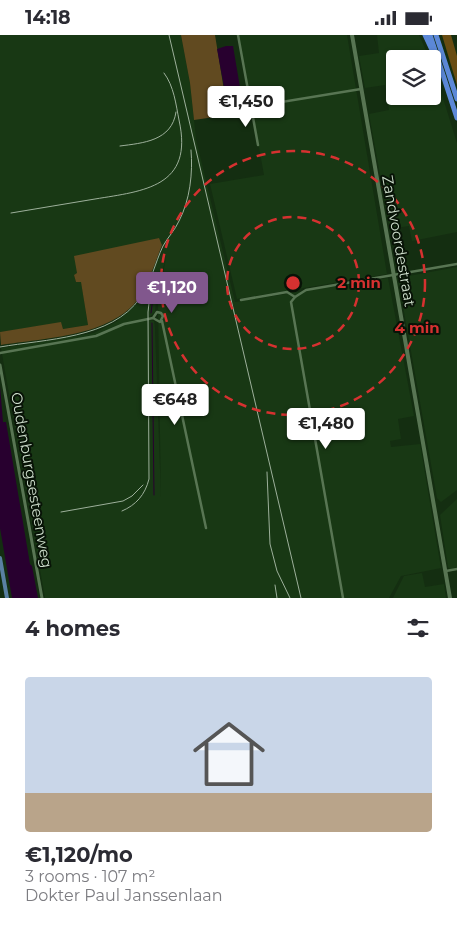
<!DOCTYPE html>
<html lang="en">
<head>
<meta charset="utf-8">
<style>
  body { margin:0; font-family:Montserrat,sans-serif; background:#f2f2f3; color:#2b2b33; height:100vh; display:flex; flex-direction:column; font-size:19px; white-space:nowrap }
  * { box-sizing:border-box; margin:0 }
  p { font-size:16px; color:#7c7c81 }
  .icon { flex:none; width:28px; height:28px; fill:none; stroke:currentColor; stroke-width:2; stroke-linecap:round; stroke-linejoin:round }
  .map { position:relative; height:563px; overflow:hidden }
  .side { display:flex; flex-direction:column; background:#fff; flex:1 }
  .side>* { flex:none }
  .buttons { position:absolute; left:386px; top:15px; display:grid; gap:10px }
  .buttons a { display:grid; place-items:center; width:55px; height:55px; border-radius:5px; background:#fff; box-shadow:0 1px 4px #0004; font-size:25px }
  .price { position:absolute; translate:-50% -42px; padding:0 11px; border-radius:5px; background:#fff; color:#222; font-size:16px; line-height:32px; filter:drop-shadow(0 1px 2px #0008) }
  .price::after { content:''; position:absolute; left:50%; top:30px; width:15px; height:11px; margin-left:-8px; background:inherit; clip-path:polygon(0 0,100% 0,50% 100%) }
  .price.active { background:#81578d; color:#fff }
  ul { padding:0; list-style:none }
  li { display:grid; align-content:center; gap:10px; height:265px; padding:0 25px }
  li span { display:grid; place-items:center; height:155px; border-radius:5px; color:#555 }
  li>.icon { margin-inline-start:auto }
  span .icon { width:90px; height:90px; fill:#fffc; stroke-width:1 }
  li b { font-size:21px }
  h2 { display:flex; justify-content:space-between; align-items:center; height:60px; padding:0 25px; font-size:21px }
  .status { display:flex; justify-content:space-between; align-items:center; height:35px; padding:0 25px; background:#fff; direction:ltr }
  .status svg { height:14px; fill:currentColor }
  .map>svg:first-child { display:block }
  .built { fill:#183814; fill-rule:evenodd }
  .green { fill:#614a20 }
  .forest { fill:#684c12 }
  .water { fill:#28002f }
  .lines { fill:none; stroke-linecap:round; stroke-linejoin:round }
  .stream { stroke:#28002f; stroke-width:1 }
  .minor { stroke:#587553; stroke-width:2.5 }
  .tertiary { stroke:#587553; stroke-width:3 }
  .secondary { stroke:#587553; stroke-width:4 }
  .primary { stroke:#5a80a2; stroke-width:4 }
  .motorway { stroke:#5c88d7; stroke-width:5 }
  .rail { stroke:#9db09b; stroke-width:1 }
  .ring { fill:none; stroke:#d63130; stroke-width:2.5; stroke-dasharray:9 6 }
  .labels { text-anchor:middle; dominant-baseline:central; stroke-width:4; stroke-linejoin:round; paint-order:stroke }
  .street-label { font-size:15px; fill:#cdddcb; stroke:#081307 }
  .centre { fill:#d63130; stroke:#081307; stroke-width:2.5 }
  .ring-label { font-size:15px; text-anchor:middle; font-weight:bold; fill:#d63130; stroke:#081307; stroke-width:4; stroke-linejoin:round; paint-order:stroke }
</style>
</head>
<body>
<div class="status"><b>14:18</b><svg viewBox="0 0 49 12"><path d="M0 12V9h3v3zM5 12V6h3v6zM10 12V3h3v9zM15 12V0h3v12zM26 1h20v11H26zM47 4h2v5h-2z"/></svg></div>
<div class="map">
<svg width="457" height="563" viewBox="0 0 457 563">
  <rect width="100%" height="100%" fill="#142e11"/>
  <g class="built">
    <path d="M0 0H181L190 48 196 104 235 267 388 243 414 381 398 384 401 404 390 406 391 412 420 409 441 533 401 541 389 563H45L1 313 94 298 116 287 140 266 164 212 158 203 142 208 74 240 76 247 81 246 88 290 63 294 61 288 0 297ZM166 222 158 268 161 463 155 293 154 286 149 285V282L155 277 157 256Z"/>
    <polygon points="239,0 347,0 387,239 237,264 210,149 264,140"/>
    <polygon points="377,0 419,0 429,22 430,24 395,24 395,61 432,61 433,31 457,108 457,197 412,206 409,191 390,194 369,79 389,75 385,50 365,53 359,21 379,18"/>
    <polygon points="457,232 457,455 441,467 437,463 398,243"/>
    <polygon points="457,464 457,532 450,534 448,532 440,480"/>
    <polygon points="422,538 425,552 444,549 446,563 393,563 404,541"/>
  </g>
  <g class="green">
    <polygon points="181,0 215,0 228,80 194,85 190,48"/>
    <path d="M159 203 162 210C155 228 149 247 139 263 111 302 44 303 1 310L0 297 61 287 63 294 88 290 81 247H76L74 240 77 238 74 221Z"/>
  </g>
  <polygon class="forest" points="442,0 451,0 457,21 457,50"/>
  <g class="water">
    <polygon points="226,11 233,11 244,76 229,79 217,14"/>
    <polygon points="0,351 3,387 6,387 30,529 32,531 38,563 12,563 0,493"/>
  </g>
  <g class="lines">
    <g class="stream">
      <polyline points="151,278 156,240"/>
      <polyline points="152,288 154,460"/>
    </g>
    <g class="minor">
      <polyline points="238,0 258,110"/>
      <polyline points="251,72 361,54"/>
      <polyline points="295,262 291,267 343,563"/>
      <polyline points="241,265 287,257 295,262 306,255 457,229"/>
      <polyline points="162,286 206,493"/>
      <polyline points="0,318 96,301 124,289 153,283 160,287 163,281 161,278 157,277 153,283"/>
      <polyline points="446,536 457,534"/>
    </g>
    <polyline class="tertiary" points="0,330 42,563"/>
    <polyline class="secondary" points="352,0 450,563"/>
    <polyline class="primary" points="0,523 7,563"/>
    <g class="motorway">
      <polyline points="425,0 432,15"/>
      <polyline points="430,0 457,83"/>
      <polyline points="436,0 457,64"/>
    </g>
    <g class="rail">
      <polyline points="169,0 301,563"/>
      <path d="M120 111C143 108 172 106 176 77"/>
      <path d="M11 178C39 173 67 169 95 164 144 156 194 152 179 85 176 70 174 51 164 38"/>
      <path d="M0 312C45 304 112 304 140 263 151 248 155 228 163 211 168 202 175 195 179 186 190 165 193 138 191 115"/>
      <polyline points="267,437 270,509 277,536 290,563"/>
      <path d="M122 476C136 470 145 460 149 444L148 277 151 250"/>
      <polyline points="61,477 123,466 132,461 143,450"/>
      <polyline points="275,550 277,563"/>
    </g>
  </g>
  <g class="ring">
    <circle cx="293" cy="248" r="66"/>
    <circle cx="293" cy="248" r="132"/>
  </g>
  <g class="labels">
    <g class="street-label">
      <text transform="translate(399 206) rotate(80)">Zandvoordestraat</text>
      <text transform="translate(32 445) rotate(80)">Oudenburgsesteenweg</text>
    </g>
  </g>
  <circle cx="293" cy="248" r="8" class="centre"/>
  <g class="ring-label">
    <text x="359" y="253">2 min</text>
    <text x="417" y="298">4 min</text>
  </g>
</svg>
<div class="buttons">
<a><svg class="icon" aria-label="layers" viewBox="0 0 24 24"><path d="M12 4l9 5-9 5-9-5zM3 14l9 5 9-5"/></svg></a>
</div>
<b class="price" style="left:246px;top:93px">€1,450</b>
<b class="price active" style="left:172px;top:279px">€1,120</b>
<b class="price" style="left:175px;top:391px">€648</b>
<b class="price" style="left:326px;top:415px">€1,480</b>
</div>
<section class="side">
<h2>4 homes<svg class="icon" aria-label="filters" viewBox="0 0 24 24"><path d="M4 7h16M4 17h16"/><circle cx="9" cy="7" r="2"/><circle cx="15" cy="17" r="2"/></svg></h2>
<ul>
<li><span style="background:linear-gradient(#c9d6e8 75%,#b9a48a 0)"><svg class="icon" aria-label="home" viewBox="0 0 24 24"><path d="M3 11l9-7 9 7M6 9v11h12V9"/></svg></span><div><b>€1,120/mo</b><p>3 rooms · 107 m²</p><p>Dokter Paul Janssenlaan</p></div></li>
</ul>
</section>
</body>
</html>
